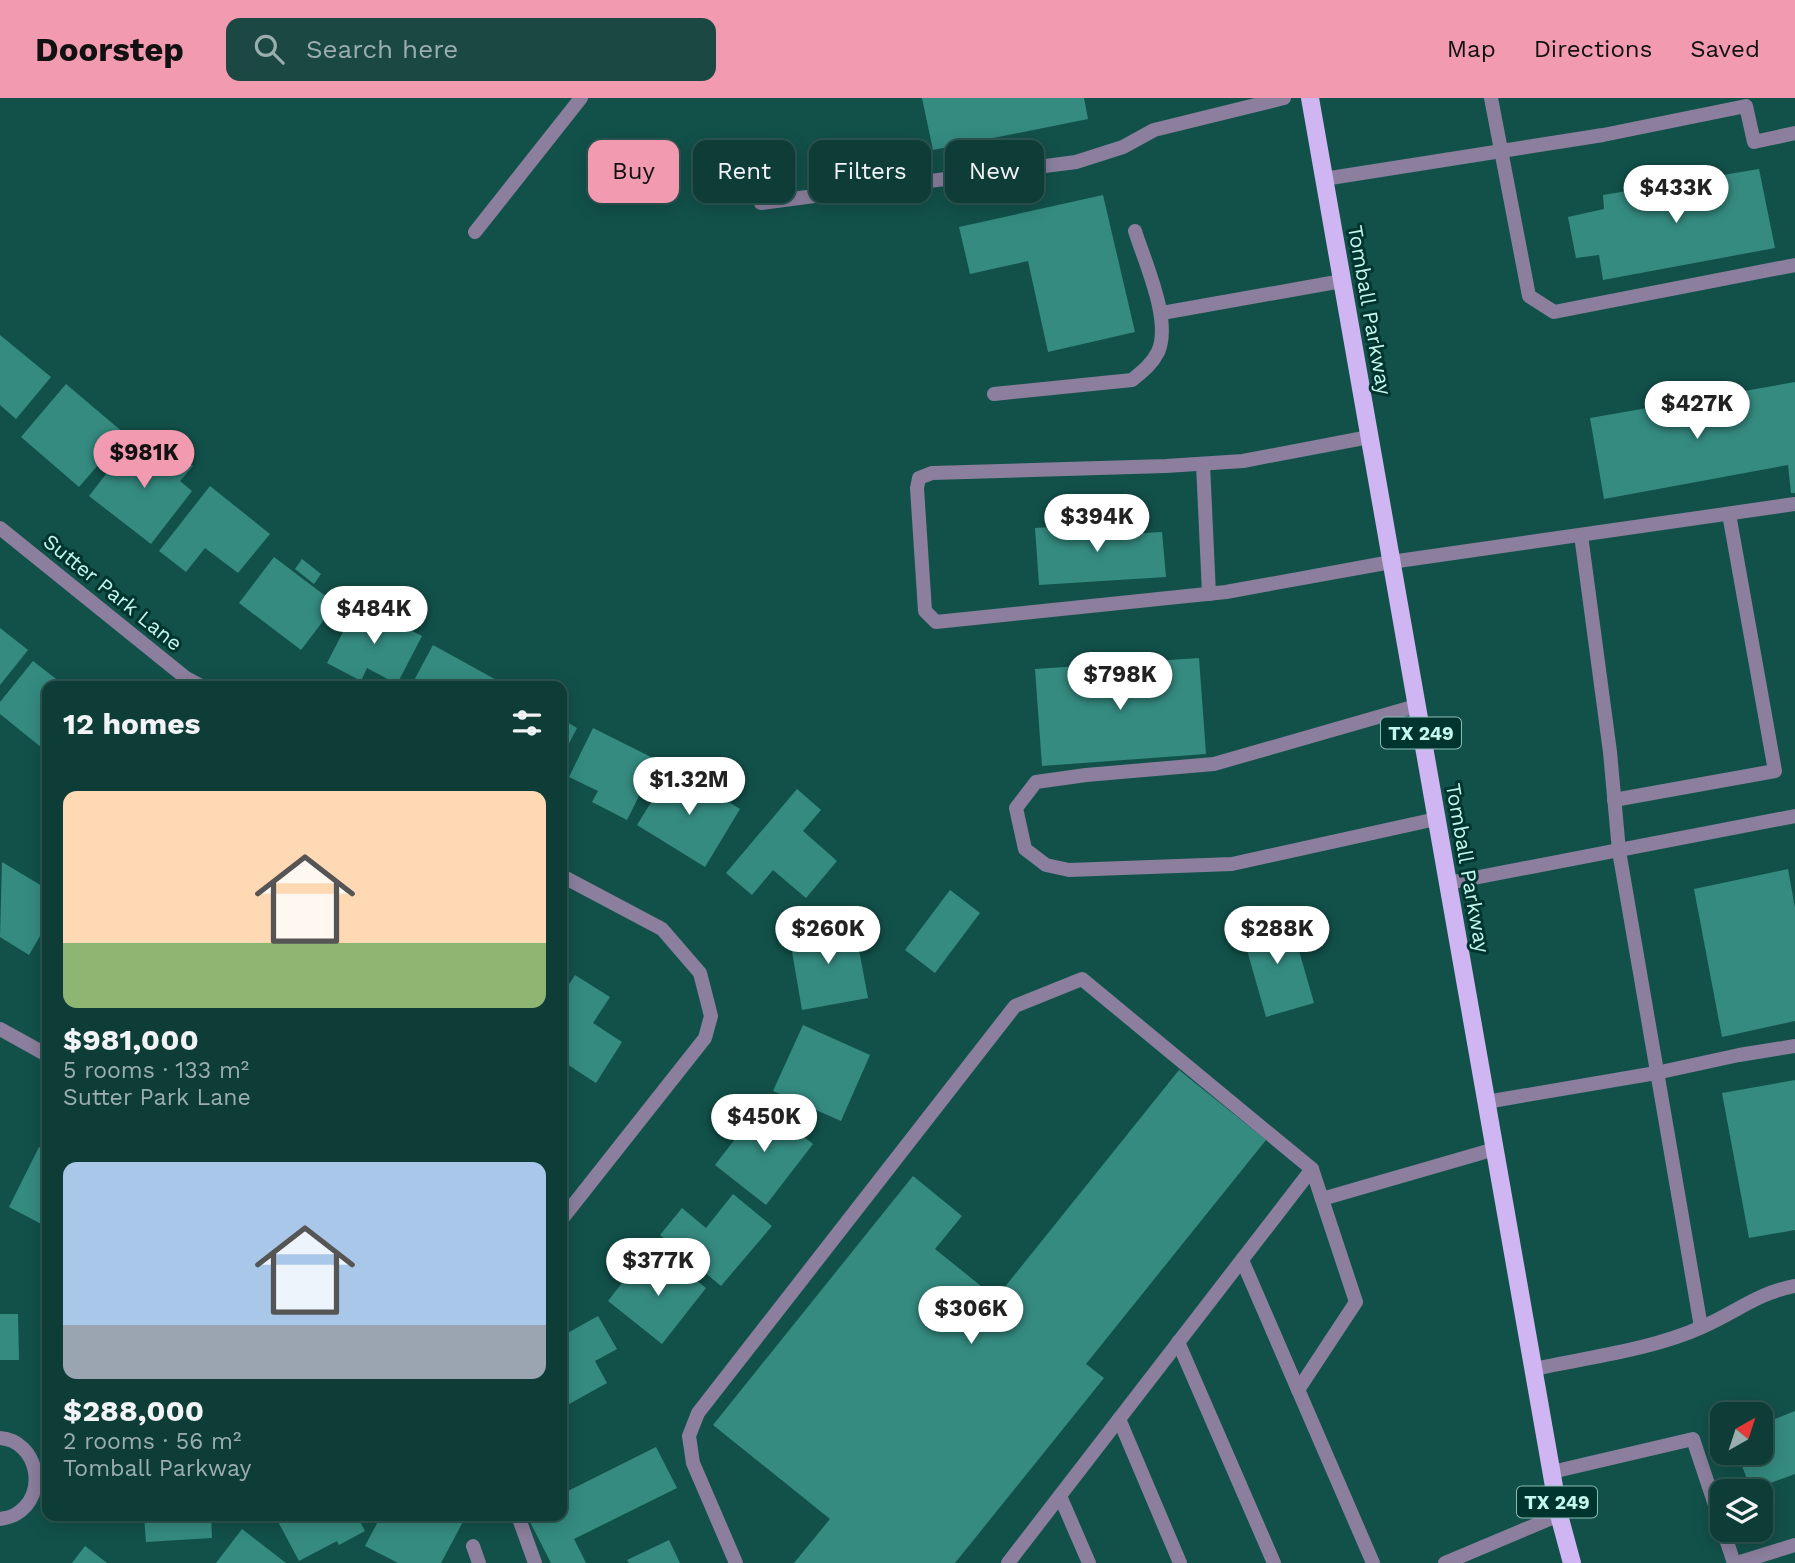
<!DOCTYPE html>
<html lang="en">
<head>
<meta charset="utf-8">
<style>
  body { margin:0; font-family:"Work Sans",sans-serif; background:#1c4843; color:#f1f3f6; height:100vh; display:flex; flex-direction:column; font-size:26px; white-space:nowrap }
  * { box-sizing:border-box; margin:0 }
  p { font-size:23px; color:#9baeae }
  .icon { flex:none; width:38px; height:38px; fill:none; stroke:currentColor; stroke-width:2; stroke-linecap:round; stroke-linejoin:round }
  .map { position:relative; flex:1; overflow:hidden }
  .details { position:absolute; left:42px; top:583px; width:525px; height:840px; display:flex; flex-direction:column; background:#0e3d38; border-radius:14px; box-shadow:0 4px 18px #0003,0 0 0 2px #2e5653 }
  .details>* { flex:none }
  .banner { position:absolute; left:588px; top:42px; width:665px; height:63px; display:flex; gap:14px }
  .needle { width:46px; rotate:39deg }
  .controls { position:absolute; left:1710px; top:1304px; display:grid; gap:14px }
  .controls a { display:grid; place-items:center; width:63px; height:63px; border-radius:14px; background:#0e3d38; box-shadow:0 4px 18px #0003,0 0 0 2px #2e5653; font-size:35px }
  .price { position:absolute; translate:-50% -60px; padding:0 16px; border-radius:24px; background:#fff; color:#222; font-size:23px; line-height:46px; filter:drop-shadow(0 2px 4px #0008) }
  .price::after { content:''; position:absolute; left:50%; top:42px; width:21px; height:16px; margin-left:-10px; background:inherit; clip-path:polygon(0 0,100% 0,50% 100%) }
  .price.selected { background:#f29ab0; color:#111 }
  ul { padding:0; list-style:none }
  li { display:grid; align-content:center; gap:14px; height:371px; padding:0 21px }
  li span { display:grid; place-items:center; height:217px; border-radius:14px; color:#555 }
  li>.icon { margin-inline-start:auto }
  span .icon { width:126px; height:126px; fill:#fffc; stroke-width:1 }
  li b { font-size:30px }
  h2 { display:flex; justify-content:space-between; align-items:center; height:84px; padding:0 21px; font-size:30px }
  .chip { padding:0 24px; border-radius:14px; background:#0e3d38; box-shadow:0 4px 18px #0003,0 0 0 2px #2e5653; font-size:24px; line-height:63px }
  .chip.selected { background:#f29ab0; color:#111 }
  header { display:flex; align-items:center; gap:42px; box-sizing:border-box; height:98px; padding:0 35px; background:#f29ab0; color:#111 }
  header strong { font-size:33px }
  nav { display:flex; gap:38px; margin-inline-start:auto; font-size:24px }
  .search { width:490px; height:63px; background:#1c4843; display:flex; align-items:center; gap:18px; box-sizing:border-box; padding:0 24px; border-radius:14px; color:#9baeae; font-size:26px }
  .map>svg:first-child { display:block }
  .building { fill:#358b80 }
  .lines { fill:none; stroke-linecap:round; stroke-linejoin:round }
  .service { stroke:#8b7f9d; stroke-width:14 }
  .minor { stroke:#8b7f9d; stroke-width:14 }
  .primary { stroke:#cfb5f2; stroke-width:18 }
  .labels { text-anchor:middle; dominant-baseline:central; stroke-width:6; stroke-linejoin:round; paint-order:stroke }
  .shield { fill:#00352f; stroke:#89bcb5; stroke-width:2 }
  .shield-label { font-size:19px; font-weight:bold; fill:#c4f6ee }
  .street-label { font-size:21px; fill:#c4f6ee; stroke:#00352f }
</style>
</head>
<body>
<header>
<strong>Doorstep</strong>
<div class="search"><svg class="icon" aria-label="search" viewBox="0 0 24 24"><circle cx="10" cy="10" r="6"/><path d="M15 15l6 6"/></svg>Search here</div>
<nav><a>Map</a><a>Directions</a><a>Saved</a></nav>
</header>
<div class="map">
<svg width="1795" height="1465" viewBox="0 0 1795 1465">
  <rect width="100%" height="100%" fill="#12514a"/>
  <g class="building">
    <polygon points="922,0 1084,0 1088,21 933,52"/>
    <polygon points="1759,71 1775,150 1603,182 1599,157 1576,160 1568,119 1604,111 1603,97"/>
    <polygon points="1103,97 1135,234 1048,254 1028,163 970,176 959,129"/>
    <polygon points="0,237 51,279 16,321 0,307"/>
    <polygon points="1795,284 1795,395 1791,395 1788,367 1604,401 1590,320"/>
    <polygon points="66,286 125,336 79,389 21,339"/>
    <polygon points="131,344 153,361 165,346 193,368 180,383 192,393 151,446 89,398"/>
    <polygon points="210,388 270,436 238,475 205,450 186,474 159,453"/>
    <polygon points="1124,424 1125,436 1162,434 1166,479 1039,487 1035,430"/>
    <polygon points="274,459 336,506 301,552 239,505"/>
    <polygon points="302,461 321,476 314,486 295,471"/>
    <polygon points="358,505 422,538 397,586 367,570 361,583 327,565"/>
    <polygon points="0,530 28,552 0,587"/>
    <polygon points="433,547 500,584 498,588 411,588"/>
    <polygon points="1199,560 1206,656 1042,668 1035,571"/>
    <polygon points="33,563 65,588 47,588 47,654 0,616 0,604"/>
    <polygon points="562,621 577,630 562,659"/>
    <polygon points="593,630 657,662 627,722 592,704 598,693 569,679"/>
    <polygon points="673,669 740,711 705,769 637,727"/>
    <polygon points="797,691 821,712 803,733 837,763 806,800 773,772 752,797 726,775"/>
    <polygon points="2,764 47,791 47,826 29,857 0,839"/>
    <polygon points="1788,771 1795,810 1795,923 1722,939 1694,791"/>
    <polygon points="950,792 980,815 935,875 905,852"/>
    <polygon points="1289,818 1314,905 1266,919 1241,831"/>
    <polygon points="854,825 868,900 802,912 789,836"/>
    <polygon points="575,877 610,899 593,925 622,944 596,985 562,963 562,897"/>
    <polygon points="803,927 870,957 841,1023 773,993"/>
    <polygon points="1179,972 1266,1042 1086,1266 1104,1280 955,1465 794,1465 830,1421 713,1327 913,1078 962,1118 935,1151 996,1200"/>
    <polygon points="1795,982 1795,1132 1749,1140 1722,995"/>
    <polygon points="762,1006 813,1046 766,1107 715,1067"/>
    <polygon points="39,1049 47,1053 47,1129 9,1109"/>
    <polygon points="733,1096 772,1128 721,1188 660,1137 682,1110 706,1130"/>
    <polygon points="663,1156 706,1190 662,1246 608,1203 632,1172 643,1181"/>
    <polygon points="0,1216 18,1216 19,1262 0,1262"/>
    <polygon points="598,1218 617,1251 595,1263 607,1285 562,1310 562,1238"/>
    <polygon points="1795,1313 1795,1376 1751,1392 1737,1354 1760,1354 1760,1327"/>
    <polygon points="656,1349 677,1390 574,1441 586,1465 551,1465 527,1418 562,1418 562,1396"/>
    <polygon points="144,1418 211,1418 212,1440 146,1444"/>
    <polygon points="275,1418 357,1418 365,1433 339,1447 337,1443 299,1463"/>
    <polygon points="381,1418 466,1418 441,1465 398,1465 365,1448"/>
    <polygon points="242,1431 286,1465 216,1465"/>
    <polygon points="669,1442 680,1465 629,1465 627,1462"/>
    <polygon points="85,1448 107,1465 72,1465"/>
  </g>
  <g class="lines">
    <g class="service">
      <polyline points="1491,0 1529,198 1554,214 1795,167"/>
      <polyline points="1324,81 1603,37 1746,8 1754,44 1795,35"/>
      <polyline points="761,105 1076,64 1123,49 1154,32 1284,0"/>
      <polyline points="475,134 581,0"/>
      <polyline points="1162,215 1342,183"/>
      <path d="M994 296 1132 282C1143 273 1152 266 1158 254 1172 223 1145 165 1135 133"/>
      <polyline points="1369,339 1243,363 1166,368 932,375 919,380 917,390 925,513 936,524 1226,494 1391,464 1795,406"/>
      <polyline points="1203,366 1209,496"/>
      <polyline points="1581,437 1610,654 1619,753 1701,1229"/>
      <polyline points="1416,608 1214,666 1086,677 1036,684 1016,710 1025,751 1046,767 1069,772 1232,766 1436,721"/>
      <polyline points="1614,702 1775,673 1729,416"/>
      <polyline points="1448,785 1795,718"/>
      <polyline points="1486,1004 1656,975 1739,957 1795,948"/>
      <polyline points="1322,1101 1495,1051"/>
      <polyline points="1242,1162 1373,1465"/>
      <polyline points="1178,1244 1274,1465"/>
      <path d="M1534 1271C1588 1259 1651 1252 1702 1229 1735 1215 1757 1195 1795 1188"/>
      <polyline points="1119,1321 1180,1465"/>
      <polyline points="1552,1374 1693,1341 1722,1428"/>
      <polyline points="1060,1398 1089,1465"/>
      <polyline points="518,1418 535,1465"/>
      <polyline points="1723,1432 1734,1465"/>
      <polyline points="473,1448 479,1465"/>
      <polyline points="736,1465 693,1365 689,1338 698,1315 1015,908 1082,881 1312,1071 1356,1204 1298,1292"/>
      <polyline points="1008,1465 1312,1071"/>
      <polyline points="1445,1465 1559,1417"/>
      <polyline points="1737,1465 1795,1447"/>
    </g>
    <g class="minor">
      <polyline points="0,430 186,580 201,588"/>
      <polyline points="562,778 662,831 700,875 711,918 705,940 562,1121"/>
      <polyline points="0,931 47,957"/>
      <path d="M0 1340C38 1343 49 1397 16 1416 12 1419 5 1420 0 1421"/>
    </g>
    <polyline class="primary" points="1310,0 1546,1343 1559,1417 1572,1465"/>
  </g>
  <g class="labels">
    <g class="shield">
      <rect x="1381" y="619.5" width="80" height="31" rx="5"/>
      <rect x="1517" y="1388.5" width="80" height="31" rx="5"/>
    </g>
    <g class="shield-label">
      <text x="1421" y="635">TX 249</text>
      <text x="1557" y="1404">TX 249</text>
    </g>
    <g class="street-label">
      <text transform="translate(1370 212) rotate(80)">Tomball Parkway</text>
      <text transform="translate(113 494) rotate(39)">Sutter Park Lane</text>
      <text transform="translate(1468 770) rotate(80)">Tomball Parkway</text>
    </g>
  </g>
</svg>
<div class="controls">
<a><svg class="needle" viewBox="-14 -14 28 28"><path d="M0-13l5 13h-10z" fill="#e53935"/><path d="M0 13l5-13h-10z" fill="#9baeae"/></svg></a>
<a><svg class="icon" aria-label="layers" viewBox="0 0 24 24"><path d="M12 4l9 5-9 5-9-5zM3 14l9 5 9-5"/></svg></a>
</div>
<b class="price" style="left:1676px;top:127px">$433K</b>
<b class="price" style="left:1697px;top:343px">$427K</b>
<b class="price selected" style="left:144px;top:392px">$981K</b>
<b class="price" style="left:1097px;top:456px">$394K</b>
<b class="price" style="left:374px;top:548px">$484K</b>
<b class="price" style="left:1120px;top:614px">$798K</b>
<b class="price" style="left:689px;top:719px">$1.32M</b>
<b class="price" style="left:828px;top:868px">$260K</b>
<b class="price" style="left:1277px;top:868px">$288K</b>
<b class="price" style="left:764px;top:1056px">$450K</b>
<b class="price" style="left:658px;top:1200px">$377K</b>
<b class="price" style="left:971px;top:1248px">$306K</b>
<div class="banner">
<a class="chip selected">Buy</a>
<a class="chip">Rent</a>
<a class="chip">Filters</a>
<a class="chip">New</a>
</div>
<section class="details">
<h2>12 homes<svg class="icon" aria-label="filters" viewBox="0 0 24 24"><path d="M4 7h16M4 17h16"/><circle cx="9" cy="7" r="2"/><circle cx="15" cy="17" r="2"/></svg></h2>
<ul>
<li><span style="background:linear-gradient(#ffd9b3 70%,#8fb573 0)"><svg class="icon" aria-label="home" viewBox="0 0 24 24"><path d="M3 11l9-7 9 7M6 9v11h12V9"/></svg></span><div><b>$981,000</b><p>5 rooms · 133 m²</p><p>Sutter Park Lane</p></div></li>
<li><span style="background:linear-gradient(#a9c7e8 75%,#9aa5b1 0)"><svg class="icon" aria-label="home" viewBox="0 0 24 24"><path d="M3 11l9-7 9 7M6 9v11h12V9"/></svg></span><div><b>$288,000</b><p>2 rooms · 56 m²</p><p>Tomball Parkway</p></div></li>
</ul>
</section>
</div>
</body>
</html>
